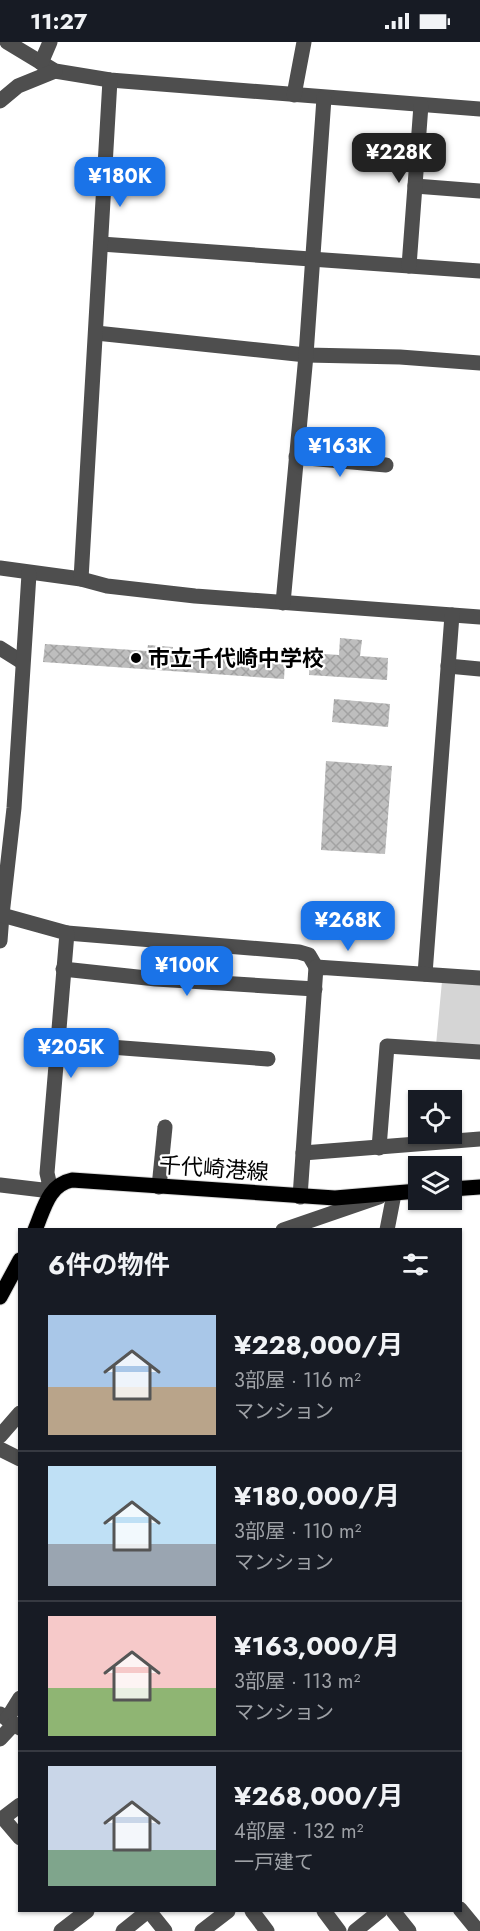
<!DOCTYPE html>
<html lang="ja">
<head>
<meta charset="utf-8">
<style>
  body { margin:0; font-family:Jost,"Noto Sans JP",sans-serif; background:#242831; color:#f1f3f6; height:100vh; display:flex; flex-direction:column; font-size:22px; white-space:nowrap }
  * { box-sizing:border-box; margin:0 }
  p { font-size:20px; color:#9ea1a6 }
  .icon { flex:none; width:33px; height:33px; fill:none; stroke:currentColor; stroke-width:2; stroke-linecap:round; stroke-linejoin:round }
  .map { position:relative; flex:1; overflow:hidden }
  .details { position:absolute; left:18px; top:1186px; width:444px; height:684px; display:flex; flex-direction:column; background:#171b24; border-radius:0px; box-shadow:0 2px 4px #0004 }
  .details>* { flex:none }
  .buttons { position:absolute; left:408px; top:1048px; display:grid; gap:12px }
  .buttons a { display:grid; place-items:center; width:54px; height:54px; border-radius:0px; background:#171b24; box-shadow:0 2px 4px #0004; font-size:30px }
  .price { position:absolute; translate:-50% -51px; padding:0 14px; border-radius:12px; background:#1a73e8; color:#fff; font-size:20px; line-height:39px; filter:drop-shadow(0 2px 3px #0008) }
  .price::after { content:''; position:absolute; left:50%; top:36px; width:18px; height:14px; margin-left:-9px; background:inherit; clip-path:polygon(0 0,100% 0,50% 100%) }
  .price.current { background:#222; color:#fff }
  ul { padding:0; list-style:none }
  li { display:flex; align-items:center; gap:18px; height:150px; padding:0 30px }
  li+li { border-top:2px solid #363941 }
  li span { display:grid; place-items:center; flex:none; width:168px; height:120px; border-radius:0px; color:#555 }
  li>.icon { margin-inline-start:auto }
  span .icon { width:72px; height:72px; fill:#fffc; stroke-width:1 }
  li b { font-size:26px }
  h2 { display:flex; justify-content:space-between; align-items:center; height:72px; padding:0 30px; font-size:26px }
  .status { display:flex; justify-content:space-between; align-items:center; height:42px; padding:0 30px; background:#171b24; direction:ltr }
  .status svg { height:16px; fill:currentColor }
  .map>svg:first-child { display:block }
  .green { fill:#d5d5d5 }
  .building { fill:url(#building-cross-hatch) }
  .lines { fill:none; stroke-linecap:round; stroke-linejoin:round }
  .major-casing { stroke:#dbdbdb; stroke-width:17 }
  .minor { stroke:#4e4e4e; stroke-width:15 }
  .major { stroke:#000; stroke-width:15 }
  .poi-dot { fill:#000; stroke:#fff; stroke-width:2 }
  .labels { text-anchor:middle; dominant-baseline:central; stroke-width:4.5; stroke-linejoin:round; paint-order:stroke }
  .poi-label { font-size:22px; font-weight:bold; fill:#000; stroke:#fff; text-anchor:start }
  .street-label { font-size:22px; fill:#000; stroke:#fff }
</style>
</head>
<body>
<div class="status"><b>11:27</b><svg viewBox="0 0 49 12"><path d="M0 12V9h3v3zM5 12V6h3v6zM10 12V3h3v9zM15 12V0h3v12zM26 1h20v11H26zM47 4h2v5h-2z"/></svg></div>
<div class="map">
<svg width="480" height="1889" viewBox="0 0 480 1889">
  <defs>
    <pattern id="building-cross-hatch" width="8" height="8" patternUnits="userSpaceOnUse" patternTransform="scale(1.5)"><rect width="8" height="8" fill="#bebebe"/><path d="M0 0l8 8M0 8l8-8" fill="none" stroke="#a2a2a2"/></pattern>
  </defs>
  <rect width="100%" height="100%" fill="#fff"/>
  <polygon class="green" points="442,939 480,941 480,1005 436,1003"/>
  <g class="building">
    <polygon points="340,596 362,598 360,614 388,616 387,638 309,633 310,611 339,613"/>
    <polygon points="45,602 147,609 148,603 173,605 172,612 285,620 284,637 43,620"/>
    <polygon points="334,657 390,662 388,685 332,680"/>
    <polygon points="326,719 392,724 385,812 321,808"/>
  </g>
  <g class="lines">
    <defs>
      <g id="major">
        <polyline points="452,1147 480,1145"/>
        <path d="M35 1188C44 1167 48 1143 72 1138L335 1156 418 1149"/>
        <polyline points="0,1255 20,1218"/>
      </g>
    </defs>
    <use href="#major" class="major-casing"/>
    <g class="minor">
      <polyline points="7,0 55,29 110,38 480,67"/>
      <polyline points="41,21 50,0"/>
      <polyline points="294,53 304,0"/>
      <polyline points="0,59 18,44 55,29"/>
      <polyline points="415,144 480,149"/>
      <polyline points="101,202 480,229"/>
      <polyline points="409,224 421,63"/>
      <polyline points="96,291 306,313 400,315 480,321"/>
      <polyline points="296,415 386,423"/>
      <polyline points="0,526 81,537 107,544 195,554 480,575"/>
      <polyline points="81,537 110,38"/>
      <polyline points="283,561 306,313 324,56"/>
      <polyline points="0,606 22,620"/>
      <polyline points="448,624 480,627"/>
      <polyline points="67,891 299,910 309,913 316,925"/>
      <polyline points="0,899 2,873"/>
      <polyline points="63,927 156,937 315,947"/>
      <polyline points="425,932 452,573"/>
      <polyline points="57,1001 268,1017"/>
      <polyline points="379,1106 387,1004 480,1010"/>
      <polyline points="303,1111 480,1097"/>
      <polyline points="0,1143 51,1149 47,1131 67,891 2,873 14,766 29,532"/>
      <polyline points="159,1145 165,1085"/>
      <polyline points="300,1155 316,925 480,936"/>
      <polyline points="283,1188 379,1155"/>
      <polyline points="387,1188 394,1152"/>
      <polyline points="0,1394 20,1371"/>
      <polyline points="0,1407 20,1417"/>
      <polyline points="0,1672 20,1686"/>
      <polyline points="7,1677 20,1656"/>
      <polyline points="0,1697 14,1682"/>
      <polyline points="20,1763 3,1776 20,1796"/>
      <polyline points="460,1867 478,1889"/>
      <polyline points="149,1869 165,1889"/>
      <polyline points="252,1869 267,1889"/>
      <polyline points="324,1869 339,1889"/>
      <polyline points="393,1869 409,1889"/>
      <polyline points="61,1889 87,1869"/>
      <polyline points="123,1889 148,1869"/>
      <polyline points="202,1889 228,1869"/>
      <polyline points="355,1889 380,1869"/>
    </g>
    <use href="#major" class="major"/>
  </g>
  <circle class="poi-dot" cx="136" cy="616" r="6"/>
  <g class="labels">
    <g class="poi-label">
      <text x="148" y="616">市立千代崎中学校</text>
    </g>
    <g class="street-label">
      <text transform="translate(214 1126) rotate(4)">千代崎港線</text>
    </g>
  </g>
</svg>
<div class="buttons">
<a><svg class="icon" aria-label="locate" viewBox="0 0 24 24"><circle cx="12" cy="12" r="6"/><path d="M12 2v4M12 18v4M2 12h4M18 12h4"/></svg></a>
<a><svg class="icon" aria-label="layers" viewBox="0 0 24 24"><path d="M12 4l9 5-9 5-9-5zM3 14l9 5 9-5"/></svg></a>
</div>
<b class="price current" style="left:399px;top:142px">¥228K</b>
<b class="price" style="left:120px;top:166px">¥180K</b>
<b class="price" style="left:340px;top:436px">¥163K</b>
<b class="price" style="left:348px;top:910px">¥268K</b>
<b class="price" style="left:187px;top:955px">¥100K</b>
<b class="price" style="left:71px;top:1037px">¥205K</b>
<section class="details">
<h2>6件の物件<svg class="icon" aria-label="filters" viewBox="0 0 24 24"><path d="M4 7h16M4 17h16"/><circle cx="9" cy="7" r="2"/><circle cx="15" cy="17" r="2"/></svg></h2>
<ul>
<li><span style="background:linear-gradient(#a9c7e8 60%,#b9a48a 0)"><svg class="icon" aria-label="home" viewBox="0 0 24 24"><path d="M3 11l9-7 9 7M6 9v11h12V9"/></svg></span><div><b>¥228,000/月</b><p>3部屋 · 116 m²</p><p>マンション</p></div></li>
<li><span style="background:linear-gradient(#bfe0f5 65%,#9aa5b1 0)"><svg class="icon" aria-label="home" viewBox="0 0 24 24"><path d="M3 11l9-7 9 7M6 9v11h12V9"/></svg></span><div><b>¥180,000/月</b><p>3部屋 · 110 m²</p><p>マンション</p></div></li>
<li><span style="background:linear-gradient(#f6c9c9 60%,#8fb573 0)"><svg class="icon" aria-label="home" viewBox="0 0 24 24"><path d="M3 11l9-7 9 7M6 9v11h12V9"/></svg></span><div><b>¥163,000/月</b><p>3部屋 · 113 m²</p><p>マンション</p></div></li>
<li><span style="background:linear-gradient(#c9d6e8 70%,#7fa58c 0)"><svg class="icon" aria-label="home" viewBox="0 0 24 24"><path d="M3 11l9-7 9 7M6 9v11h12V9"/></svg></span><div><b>¥268,000/月</b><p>4部屋 · 132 m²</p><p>一戸建て</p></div></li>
</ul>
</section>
</div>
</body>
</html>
